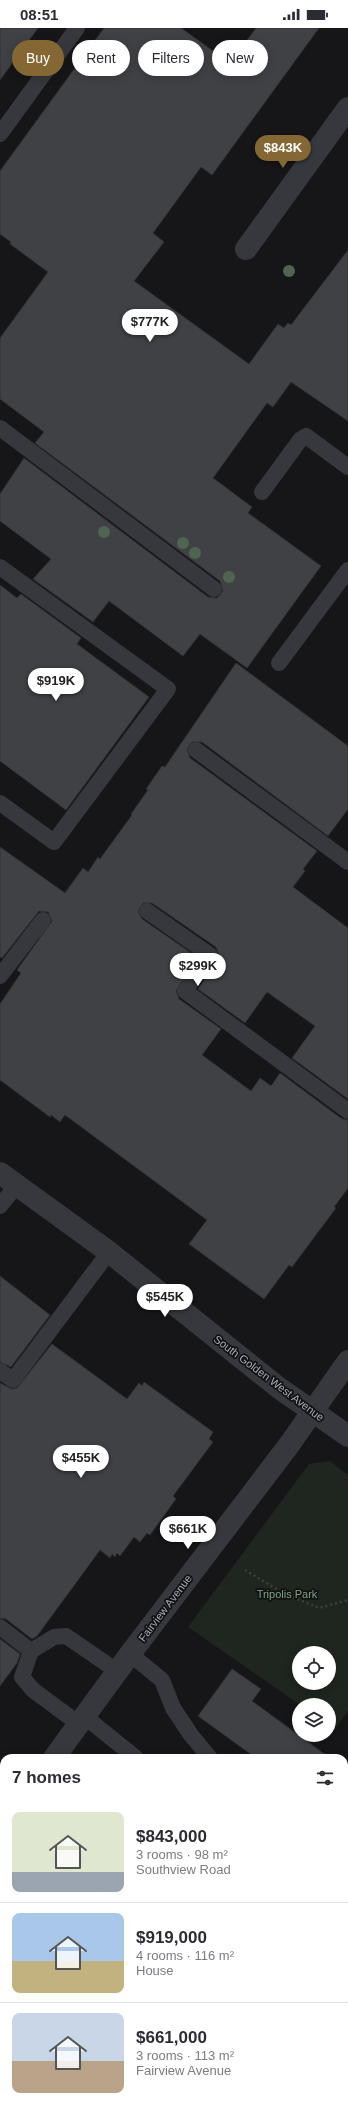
<!DOCTYPE html>
<html lang="en">
<head>
<meta charset="utf-8">
<style>
  body { margin:0; font-family:Helvetica,sans-serif; background:#f7f7f7; color:#2b2b33; height:100vh; display:flex; flex-direction:column; font-size:15px; white-space:nowrap }
  * { box-sizing:border-box; margin:0 }
  p { font-size:13px; color:#7c7c81 }
  .icon { flex:none; width:22px; height:22px; fill:none; stroke:currentColor; stroke-width:2; stroke-linecap:round; stroke-linejoin:round }
  .map { position:relative; flex:1; overflow:hidden }
  .sheet { position:absolute; left:0px; top:1726px; width:348px; height:356px; display:flex; flex-direction:column; background:#fff; border-radius:12px 12px 0 0; box-shadow:0 2px 10px #0003 }
  .sheet>* { flex:none }
  .banner { position:absolute; left:12px; top:12px; width:324px; height:36px; display:flex; gap:8px }
  .controls { position:absolute; left:292px; top:1618px; display:grid; gap:8px }
  .controls a { display:grid; place-items:center; width:44px; height:44px; border-radius:50%; background:#fff; box-shadow:0 2px 10px #0003; font-size:20px }
  .price { position:absolute; translate:-50% -34px; padding:0 9px; border-radius:14px; background:#fff; color:#222; font-size:13px; line-height:26px; filter:drop-shadow(0 1px 2px #0008) }
  .price::after { content:''; position:absolute; left:50%; top:24px; width:12px; height:9px; margin-left:-6px; background:inherit; clip-path:polygon(0 0,100% 0,50% 100%) }
  .price.selected { background:#856733; color:#fff }
  ul { padding:0; list-style:none }
  li { display:flex; align-items:center; gap:12px; height:100px; padding:0 12px }
  li+li { border-top:1px solid #e1e1e2 }
  li span { display:grid; place-items:center; flex:none; width:112px; height:80px; border-radius:8px; color:#555 }
  li>.icon { margin-inline-start:auto }
  span .icon { width:48px; height:48px; fill:#fffc; stroke-width:1 }
  li b { font-size:17px }
  h2 { display:flex; justify-content:space-between; align-items:center; height:48px; padding:0 12px; font-size:17px }
  .chip { padding:0 14px; border-radius:18px; background:#fff; box-shadow:0 2px 10px #0003; font-size:14px; line-height:36px }
  .chip.selected { background:#856733; color:#fff }
  .status { display:flex; justify-content:space-between; align-items:center; height:28px; padding:0 20px; background:#fff; direction:ltr }
  .status svg { height:11px; fill:currentColor }
  .map>svg:first-child { display:block }
  .green { fill:#1e261f; fill-rule:evenodd }
  .building { fill:#404145; stroke:#303034 }
  .lines { fill:none; stroke-linecap:round; stroke-linejoin:round }
  .path { stroke:#3d3f44; stroke-width:2.5; stroke-dasharray:2 3; stroke-linecap:butt }
  .service { stroke:#37383d; stroke-width:16 }
  .minor { stroke:#37383d; stroke-width:22 }
  .tertiary { stroke:#37383d; stroke-width:22 }
  .tree { fill:#506452 }
  .labels { text-anchor:middle; dominant-baseline:central; stroke-width:3.5; stroke-linejoin:round; paint-order:stroke }
  .street-label { font-size:11px; fill:#a8adb8; stroke:#111113 }
  .park-label { font-size:11px; fill:#7fa381; stroke:#111113 }
</style>
</head>
<body>
<div class="status"><b>08:51</b><svg viewBox="0 0 49 12"><path d="M0 12V9h3v3zM5 12V6h3v6zM10 12V3h3v9zM15 12V0h3v12zM26 1h20v11H26zM47 4h2v5h-2z"/></svg></div>
<div class="map">
<svg width="348" height="2082" viewBox="0 0 348 2082">
  <rect width="100%" height="100%" fill="#161618"/>
  <path class="green" d="M330 1433 348 1447V1683L335 1701 329 1697V1677H300L188 1599 309 1436ZM299 1625H329V1655H299Z"/>
  <g class="building">
    <polygon points="0,0 38,0 0,52"/>
    <polygon points="104,0 181,0 230,35 256,0 319,0 212,147 201,139 153,205 164,214 134,253 249,336 278,296 284,300 288,295 291,297 348,222 348,393 291,354 273,379 267,375 213,450 252,479 248,485 321,538 247,640 200,606 183,628 109,573 93,594 33,551 51,531 0,493 0,466 24,430 208,569 217,570 223,563 220,553 35,415 44,404 0,371 0,310 48,244 10,216 11,214 0,206 0,143"/>
    <polygon points="0,557 17,570 21,566 81,610 77,616 149,669 66,782 0,733"/>
    <polygon points="236,635 348,718 348,781 328,808 202,714 192,714 187,721 190,730 317,823 303,841 305,843 293,859 348,900 348,1071 292,1030 315,998 267,964 245,995 198,961 218,932 219,927 216,919 152,875 143,875 138,883 142,891 197,929 176,963 179,971 221,1001 202,1027 251,1063 260,1050 271,1058 280,1045 342,1091 348,1092 348,1160 334,1179 336,1180 292,1239 289,1237 264,1271 189,1216 207,1192 65,1087 60,1094 51,1087 50,1089 0,1052 0,976 21,945 17,942 52,893 48,884 39,883 2,930 0,929 0,819 65,865 83,840 88,844 98,829 100,831 132,787 131,786 148,762 146,761 162,738 165,739"/>
    <polygon points="0,1248 50,1287 11,1339 0,1334"/>
    <polygon points="52,1316 127,1371 139,1355 142,1358 144,1354 213,1404 209,1411 213,1414 173,1468 176,1471 150,1507 147,1505 140,1514 134,1509 120,1528 117,1525 115,1529 112,1526 110,1530 100,1522 37,1608 32,1611 6,1591 0,1590 0,1355 12,1361 17,1360"/>
    <polygon points="0,1611 20,1626 17,1635 0,1658"/>
    <polygon points="232,1641 261,1661 252,1673 330,1730 256,1730 198,1688"/>
  </g>
  <g class="lines">
    <polyline class="path" points="245,1542 283,1565 319,1580 348,1572"/>
    <g class="service">
      <polyline points="0,106 77,0"/>
      <polyline points="0,400 214,561"/>
      <polyline points="262,464 300,412 306,408 348,439"/>
      <polyline points="0,539 168,661 54,814 0,775"/>
      <polyline points="279,635 348,542"/>
      <polyline points="196,722 348,834"/>
      <polyline points="147,883 210,927 185,963 348,1083"/>
      <polyline points="0,948 43,892"/>
      <polyline points="0,1178 17,1157"/>
      <polyline points="0,1343 13,1352 109,1224"/>
      <polyline points="0,1599 31,1623"/>
      <polyline points="130,1626 162,1652 173,1680 191,1707 210,1730"/>
      <polyline points="84,1688 136,1730"/>
      <polyline points="79,1696 33,1662 22,1649 31,1623 54,1609 66,1608 117,1643"/>
      <polyline points="0,1839 4,1843"/>
      <polyline points="344,1850 348,1853"/>
    </g>
    <polyline class="minor" points="246,221 348,80"/>
    <g class="tertiary">
      <polyline points="0,1145 109,1224 279,1360 348,1408"/>
      <polyline points="54,1730 130,1626 289,1417 348,1333"/>
      <polyline points="0,1804 4,1798"/>
    </g>
  </g>
  <g class="tree">
    <circle cx="289" cy="243" r="6"/>
    <circle cx="104" cy="504" r="6"/>
    <circle cx="183" cy="515" r="6"/>
    <circle cx="195" cy="525" r="6"/>
    <circle cx="229" cy="549" r="6"/>
  </g>
  <g class="labels">
    <g class="street-label">
      <text transform="translate(269 1350) rotate(37)">South Golden West Avenue</text>
      <text transform="translate(165 1580) rotate(-53)">Fairview Avenue</text>
    </g>
    <g class="park-label">
      <text x="287" y="1566">Tripolis Park</text>
    </g>
  </g>
</svg>
<div class="controls">
<a><svg class="icon" aria-label="locate" viewBox="0 0 24 24"><circle cx="12" cy="12" r="6"/><path d="M12 2v4M12 18v4M2 12h4M18 12h4"/></svg></a>
<a><svg class="icon" aria-label="layers" viewBox="0 0 24 24"><path d="M12 4l9 5-9 5-9-5zM3 14l9 5 9-5"/></svg></a>
</div>
<b class="price selected" style="left:283px;top:141px">$843K</b>
<b class="price" style="left:150px;top:315px">$777K</b>
<b class="price" style="left:56px;top:674px">$919K</b>
<b class="price" style="left:198px;top:959px">$299K</b>
<b class="price" style="left:165px;top:1290px">$545K</b>
<b class="price" style="left:81px;top:1451px">$455K</b>
<b class="price" style="left:188px;top:1522px">$661K</b>
<div class="banner">
<a class="chip selected">Buy</a>
<a class="chip">Rent</a>
<a class="chip">Filters</a>
<a class="chip">New</a>
</div>
<section class="sheet">
<h2>7 homes<svg class="icon" aria-label="filters" viewBox="0 0 24 24"><path d="M4 7h16M4 17h16"/><circle cx="9" cy="7" r="2"/><circle cx="15" cy="17" r="2"/></svg></h2>
<ul>
<li><span style="background:linear-gradient(#dfe7d0 75%,#9aa5b1 0)"><svg class="icon" aria-label="home" viewBox="0 0 24 24"><path d="M3 11l9-7 9 7M6 9v11h12V9"/></svg></span><div><b>$843,000</b><p>3 rooms · 98 m²</p><p>Southview Road</p></div></li>
<li><span style="background:linear-gradient(#a9c7e8 60%,#c2b280 0)"><svg class="icon" aria-label="home" viewBox="0 0 24 24"><path d="M3 11l9-7 9 7M6 9v11h12V9"/></svg></span><div><b>$919,000</b><p>4 rooms · 116 m²</p><p>House</p></div></li>
<li><span style="background:linear-gradient(#c9d6e8 60%,#b9a48a 0)"><svg class="icon" aria-label="home" viewBox="0 0 24 24"><path d="M3 11l9-7 9 7M6 9v11h12V9"/></svg></span><div><b>$661,000</b><p>3 rooms · 113 m²</p><p>Fairview Avenue</p></div></li>
</ul>
</section>
</div>
</body>
</html>
